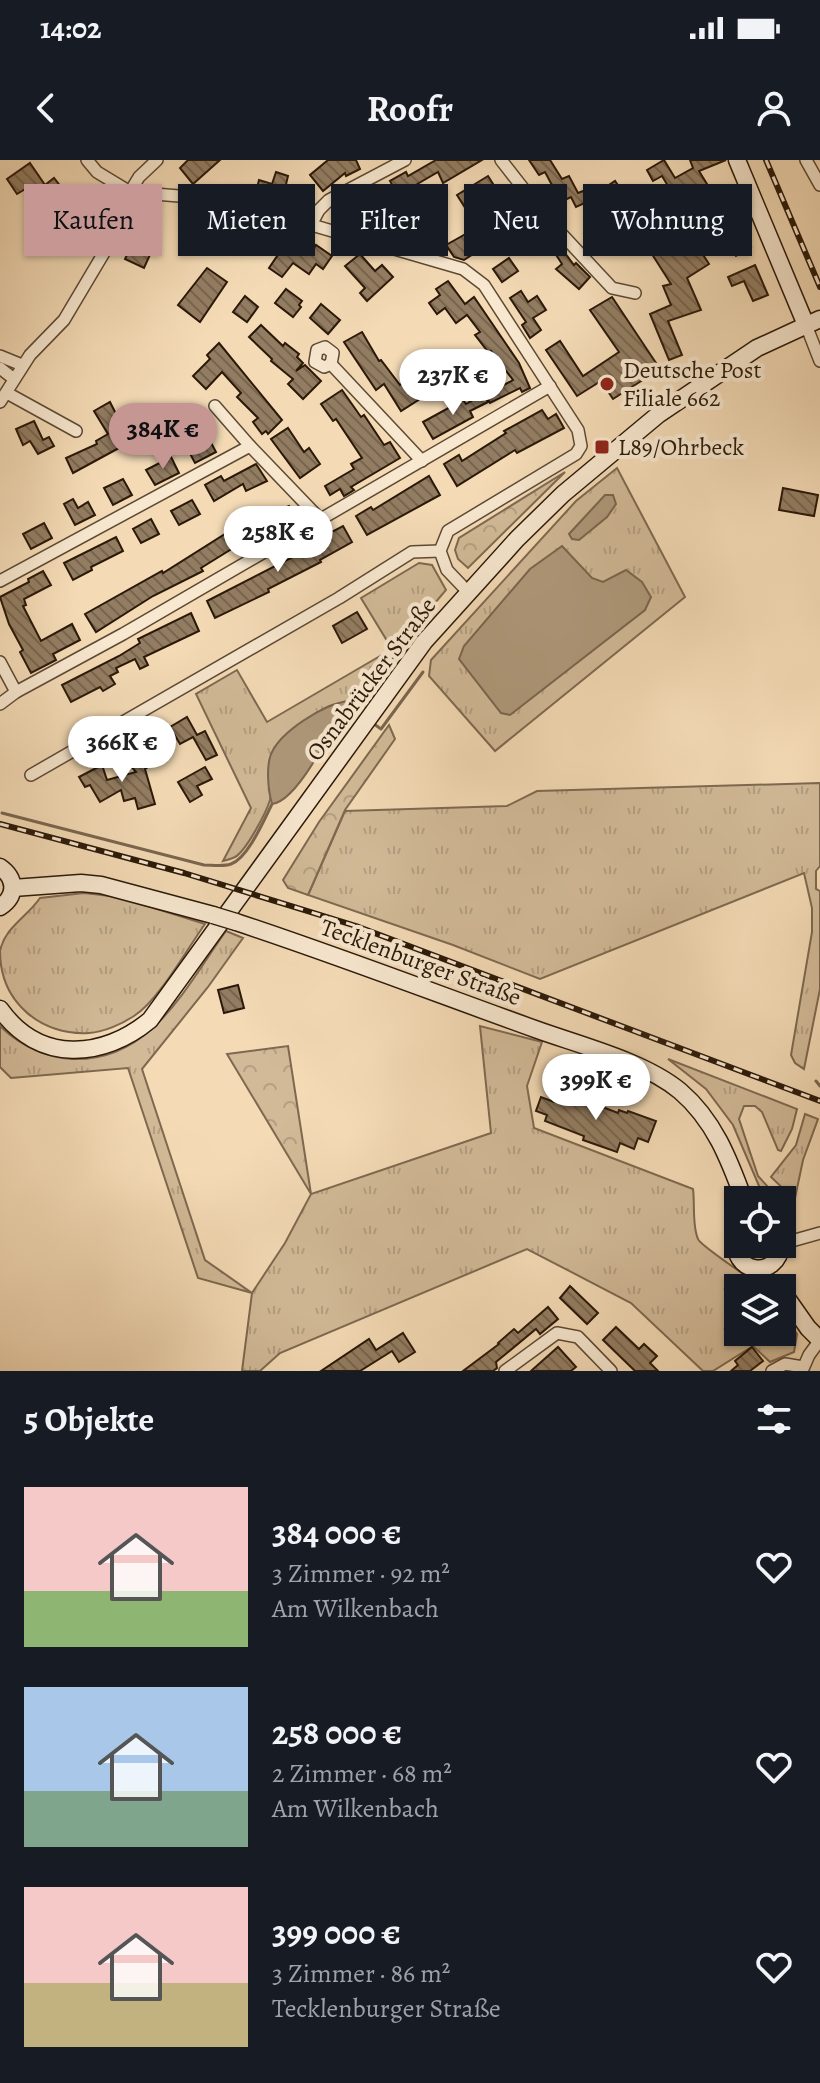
<!DOCTYPE html>
<html lang="de">
<head>
<meta charset="utf-8">
<style>
  body { margin:0; font-family:Alegreya,serif; background:#20242c; color:#f1f3f6; height:100vh; display:flex; flex-direction:column; font-size:30px; white-space:nowrap }
  * { box-sizing:border-box; margin:0 }
  p { font-size:26px; color:#9ea1a6 }
  .icon { flex:none; width:44px; height:44px; fill:none; stroke:currentColor; stroke-width:2; stroke-linecap:round; stroke-linejoin:round }
  .map { position:relative; height:1211px; overflow:hidden }
  .drawer { display:flex; flex-direction:column; background:#171b24; flex:1 }
  .drawer>* { flex:none }
  .banner { position:absolute; left:24px; top:24px; width:772px; height:72px; display:flex; gap:16px }
  .tools { position:absolute; left:724px; top:1026px; display:grid; gap:16px }
  .tools a { display:grid; place-items:center; width:72px; height:72px; border-radius:0px; background:#171b24; box-shadow:0 2px 6px #0004; font-size:40px }
  .price { position:absolute; translate:-50% -68px; padding:0 18px; border-radius:28px; background:#fff; color:#222; font-size:26px; line-height:52px; filter:drop-shadow(0 2px 4px #0008) }
  .price::after { content:''; position:absolute; left:50%; top:48px; width:24px; height:18px; margin-left:-12px; background:inherit; clip-path:polygon(0 0,100% 0,50% 100%) }
  .price.active { background:#c59692; color:#111 }
  ul { padding:0; list-style:none }
  li { display:flex; align-items:center; gap:24px; height:200px; padding:0 24px }
  li span { display:grid; place-items:center; flex:none; width:224px; height:160px; border-radius:0px; color:#555 }
  li>.icon { margin-inline-start:auto }
  span .icon { width:96px; height:96px; fill:#fffc; stroke-width:1 }
  li b { font-size:34px }
  h2 { display:flex; justify-content:space-between; align-items:center; height:96px; padding:0 24px; font-size:34px }
  .tag { padding:0 28px; border-radius:0px; background:#171b24; box-shadow:0 2px 6px #0004; font-size:28px; line-height:72px }
  .tag.active { background:#c59692; color:#111 }
  .status { display:flex; justify-content:space-between; align-items:center; height:56px; padding:0 40px; background:#171b24; direction:ltr }
  .status svg { height:22px; fill:currentColor }
  header { display:flex; justify-content:space-between; align-items:center; height:104px; padding:0 24px; background:#171b24; font-size:36px; font-weight:600 }
  .map>svg:first-child { display:block }
  .grass { fill:url(#grass-tufts); stroke:#7e6950; stroke-width:2 }
  .forest { fill:url(#forest-crowns); stroke:#7e6950; stroke-width:2 }
  .water { fill:#af997b; stroke:#7a654d; stroke-width:2 }
  .lines { fill:none; stroke-linecap:round; stroke-linejoin:round }
  .stream { stroke:#7a654d; stroke-width:3 }
  .building { fill:url(#building-back-hatch); stroke:#2a1808; stroke-width:2 }
  .street-casing { stroke:#5c4934; stroke-width:14 }
  .secondary-casing { stroke:#2a1808; stroke-width:19 }
  .street { stroke:#f8e8d0; stroke-width:11 }
  .secondary { stroke:#f8e8d0; stroke-width:16 }
  .rail-casing { stroke:#2a1808; stroke-width:6 }
  .rail { stroke:#f8e8d0; stroke-width:3; stroke-dasharray:9; stroke-linecap:butt }
  .secondary-bridge-casing { stroke:#2a1808; stroke-width:19; stroke-linecap:butt }
  .secondary-bridge { stroke:#f8e8d0; stroke-width:16 }
  .poi-dot { fill:#8f2418; stroke:#f8e8d0; stroke-width:3 }
  .labels { text-anchor:middle; dominant-baseline:central; stroke-width:8; stroke-linejoin:round; paint-order:stroke }
  .poi-label { font-size:24px; fill:#2a1808; stroke:#f8e8d0; text-anchor:start }
  .street-label { font-size:24px; fill:#2a1808; stroke:#f8e8d0 }
</style>
</head>
<body>
<div class="status"><b>14:02</b><svg viewBox="0 0 49 12"><path d="M0 12V9h3v3zM5 12V6h3v6zM10 12V3h3v9zM15 12V0h3v12zM26 1h20v11H26zM47 4h2v5h-2z"/></svg></div>
<header><svg class="icon" aria-label="back" viewBox="0 0 24 24"><path d="M15 5l-7 7 7 7"/></svg>Roofr<svg class="icon" aria-label="person" viewBox="0 0 24 24"><circle cx="12" cy="8" r="4"/><path d="M4 21q1-7 8-7t8 7"/></svg></header>
<div class="map">
<svg width="820" height="1211" viewBox="0 0 820 1211">
  <defs>
    <pattern id="grass-tufts" width="24" height="20" patternUnits="userSpaceOnUse" patternTransform="scale(2)"><rect width="24" height="20" fill="#d2ba98"/><path d="M3 7l-1-3M5 7V3M7 7l1-3M15 17l-1-3M17 17v-4M19 17l1-3" fill="none" stroke="#b49f82"/></pattern>
    <pattern id="forest-crowns" width="20" height="18" patternUnits="userSpaceOnUse" patternTransform="scale(2)"><rect width="20" height="18" fill="#d2ba98"/><path d="M2 6a3 3 0 1 1 6 0M12 15a3 3 0 1 1 6 0" fill="none" stroke="#b49f82"/></pattern>
    <pattern id="building-back-hatch" width="6" height="6" patternUnits="userSpaceOnUse" patternTransform="scale(2)"><rect width="6" height="6" fill="#937d62"/><path d="M-1 5l2 2M0 0l6 6M5-1l2 2" fill="none" stroke="#78654f"/></pattern>
  </defs>
  <rect width="100%" height="100%" fill="#f4dbb6"/>
  <filter id="stains"><feTurbulence type="fractalNoise" baseFrequency=".0025" numOctaves="4"/><feColorMatrix values="0 0 0 0 .2 0 0 0 0 .09 0 0 0 0 .02 0 0 0 .5 -.17"/></filter>
  <radialGradient id="worn" r=".72"><stop offset=".6" stop-color="#630" stop-opacity="0"/><stop offset="1" stop-color="#630" stop-opacity=".3"/></radialGradient>
  <g class="grass">
    <polygon points="617,308 685,437 495,591 429,516 431,500 576,341"/>
    <path d="M419 403 432 405 446 430 413 469 360 546C338 540 329 544 309 558 298 566 284 574 276 586 265 604 275 621 270 640 266 653 246 691 235 697 231 699 227 700 223 701L251 648 196 534 237 510 267 562 392 489 361 438Z"/>
    <polygon points="820,623 820,706 816,711 816,729 820,731 820,829 804,909 795,903 791,895 812,772 812,748 804,713 540,819 453,785 308,735 345,651 507,646 537,631"/>
    <path d="M84 733 119 737 205 764C187 789 159 840 134 856 122 864 104 872 89 873 42 876 0 843 0 791 5 767 27 757 40 738Z"/>
    <path d="M226 771 243 778 208 827 142 909 205 1100 252 1133 285 1083 311 1034 491 973 480 866 542 882 527 926 534 968 693 1029C695 1044 692 1066 698 1079 700 1085 755 1122 764 1128H738V1172H782V1153L797 1174 794 1192 770 1202 753 1186 713 1211H703L631 1143 527 1089 280 1193 260 1211H242L252 1133 198 1118 128 908 11 918 0 907V866C20 885 44 897 72 899 151 902 185 828 226 771Z"/>
    <polygon points="668,899 797,949 792,969 781,991 778,990 762,952 755,946 744,946 739,959 758,1016 780,1040 765,1040 733,965 706,929"/>
    <polygon points="805,954 818,959 803,1000 794,1043 791,1036 771,1017 796,985"/>
  </g>
  <g class="forest">
    <polygon points="565,312 468,408 458,399 455,390 459,378"/>
    <polygon points="389,565 395,579 345,650 308,735 288,728 283,720 319,662"/>
    <polygon points="288,886 311,1034 227,894"/>
  </g>
  <g class="water">
    <polygon points="605,335 613,335 616,344 607,357 579,380 572,379 569,374"/>
    <polygon points="562,386 592,418 603,422 626,410 642,422 651,437 645,450 510,555 501,553 459,499 464,486 530,409"/>
    <path d="M347 541 352 548 340 551C331 573 297 641 272 644 268 630 266 607 271 594 281 571 323 545 347 541Z"/>
  </g>
  <g class="lines">
    <g class="stream">
      <polyline points="352,548 358,553"/>
      <polyline points="374,564 381,569 423,512"/>
      <path d="M2 653 204 705C212 705 223 707 231 704 248 698 264 660 272 644"/>
      <polyline points="816,921 820,926"/>
    </g>
  </g>
  <g class="building">
    <polygon points="188,0 220,0 193,24 180,8"/>
    <polygon points="328,0 356,0 360,9 346,16 345,13 323,31 310,15"/>
    <polygon points="436,0 482,0 443,23 438,12 414,26 417,31 404,38 409,46 406,47 423,75 412,83 406,72 390,79 380,63 372,68 367,61 358,67 348,48 360,41 367,52 380,46 398,35 390,21 406,12 408,16"/>
    <polygon points="529,0 550,0 562,19 569,16 578,33 583,31 589,41 576,47 571,37 561,42 545,12 539,15"/>
    <polygon points="664,0 675,18 693,8 690,0 726,0 699,11 710,29 674,50 709,104 687,118 701,150 668,161 682,195 669,200 650,154 671,145 663,126 671,124 629,58 625,61 603,29 615,21 642,60 676,39 662,16 653,21 647,10"/>
    <polygon points="30,3 45,25 54,18 65,32 42,49 27,28 17,34 7,19"/>
    <polygon points="276,12 288,16 283,37 291,30 298,32 293,48 255,36 259,20 272,24"/>
    <polygon points="488,16 500,35 469,54 457,35"/>
    <polygon points="521,43 531,60 527,62 535,75 525,81 517,67 509,72 505,64 483,78 487,85 464,100 454,97 446,85"/>
    <polygon points="731,44 742,62 737,65 751,87 736,96 712,56"/>
    <polygon points="241,67 257,78 248,92 231,81"/>
    <polygon points="290,77 311,92 316,85 332,96 323,109 316,104 309,114 293,103 282,117 269,108"/>
    <polygon points="134,80 153,88 144,108 125,99"/>
    <polygon points="555,80 574,105 576,103 590,117 579,129 556,109 562,104 549,84"/>
    <polygon points="360,94 375,111 382,105 393,117 367,141 360,133 365,128 345,106"/>
    <polygon points="509,98 518,111 502,122 493,109"/>
    <polygon points="755,105 768,135 753,141 744,121 732,126 728,117"/>
    <polygon points="207,108 227,122 200,162 178,145"/>
    <polygon points="448,121 465,144 474,137 519,203 530,228 522,232 520,228 490,243 486,235 513,220 491,191 489,193 475,175 480,172 467,155 456,163 445,148 437,154 429,143 440,135 436,129"/>
    <polygon points="286,129 302,141 299,145 301,147 293,157 275,143"/>
    <polygon points="521,131 528,142 537,136 546,150 533,158 541,170 530,178 522,165 526,162 510,138"/>
    <polygon points="245,136 258,147 247,162 233,152"/>
    <polygon points="612,137 660,209 613,239 601,221 577,236 546,190 560,181 583,216 619,192 590,150"/>
    <polygon points="321,144 340,160 328,174 310,158"/>
    <polygon points="261,165 283,186 285,183 299,194 297,197 303,203 296,211 305,205 321,221 303,239 288,224 293,219 271,201 272,199 249,177"/>
    <polygon points="362,172 379,201 381,200 400,225 408,220 420,239 401,251 384,224 376,230 344,182"/>
    <polygon points="219,183 282,260 268,274 266,271 262,274 253,262 258,258 237,237 241,233 222,212 206,229 193,216 210,199 207,195"/>
    <polygon points="342,230 361,257 364,255 384,285 390,282 400,298 351,327 354,330 344,336 340,329 330,335 325,326 354,309 351,304 362,298 336,259 333,261 321,244"/>
    <polygon points="483,234 488,242 470,251 473,257 433,279 423,262 463,240 466,244"/>
    <polygon points="110,242 130,282 73,313 66,298 97,284 96,281 108,274 94,251"/>
    <polygon points="542,250 548,259 556,254 564,268 517,293 515,290 457,326 444,304 459,295 462,301 506,273 504,271"/>
    <polygon points="34,261 43,280 49,277 54,286 38,294 30,281 23,285 16,269"/>
    <polygon points="288,268 304,292 309,288 320,304 300,318 271,279"/>
    <polygon points="208,277 216,292 195,303 187,288"/>
    <polygon points="171,297 179,313 155,325 146,310"/>
    <polygon points="256,304 267,321 246,331 243,324 214,341 205,325 221,316 224,321"/>
    <polygon points="429,316 440,335 367,375 356,356 371,347 373,350"/>
    <polygon points="123,319 132,335 113,345 104,328"/>
    <polygon points="783,328 818,335 814,356 779,350"/>
    <polygon points="73,339 78,348 88,342 95,355 75,365 64,344"/>
    <polygon points="192,340 200,354 179,365 171,351"/>
    <polygon points="289,346 295,360 271,370 270,368 230,390 201,408 203,411 153,436 96,472 85,454 162,411 163,413 252,357 254,361"/>
    <polygon points="151,359 159,374 141,383 133,369"/>
    <polygon points="44,363 52,378 31,389 23,374"/>
    <polygon points="343,366 352,382 320,400 321,402 268,429 269,432 215,458 207,441 326,380 324,376"/>
    <polygon points="116,377 123,391 91,407 92,410 73,420 64,403"/>
    <polygon points="43,411 51,425 24,439 26,445 23,446 41,481 72,464 80,480 53,494 56,500 31,513 20,492 23,490 9,464 0,437 29,422 28,419"/>
    <polygon points="357,452 367,469 342,483 333,466"/>
    <polygon points="191,453 199,471 144,497 148,505 140,509 135,499 116,508 118,512 110,516 115,524 103,531 100,527 71,542 62,525 119,496 140,483 138,479"/>
    <polygon points="187,557 197,575 205,571 217,595 206,600 193,577 180,584 170,567"/>
    <polygon points="137,593 148,607 145,609 155,644 138,649 135,638 124,641 121,630 100,642 90,625 85,627 79,617 102,605 107,620 136,612 127,601"/>
    <polygon points="205,607 212,619 197,626 202,635 190,642 178,622"/>
    <polygon points="238,825 244,848 224,853 218,830"/>
    <polygon points="558,930 618,953 619,950 627,953 628,951 656,961 648,982 638,978 634,989 620,983 617,992 583,980 584,976 545,961 547,955 536,951 541,937 554,942"/>
    <polygon points="570,1126 598,1153 587,1164 560,1138"/>
    <polygon points="548,1147 558,1159 540,1174 536,1169 496,1202 497,1208 493,1211 463,1211 499,1184 498,1183 514,1169 518,1173"/>
    <polygon points="616,1167 639,1189 644,1184 657,1196 650,1203 658,1211 635,1211 603,1180"/>
    <polygon points="403,1173 415,1192 399,1202 392,1191 360,1211 321,1211 369,1179 376,1190"/>
    <polygon points="558,1187 576,1207 571,1211 531,1211"/>
    <polygon points="752,1187 763,1201 750,1211 731,1211 738,1205 735,1201"/>
  </g>
  <g class="lines">
    <defs>
      <g id="street">
        <polyline points="87,0 97,12 130,32 216,39 243,45 463,109 484,125 578,270 581,286 576,294 448,371 440,391 447,410 468,432"/>
        <polyline points="501,0 544,55 612,128 635,133"/>
        <polyline points="806,0 820,25"/>
        <polyline points="311,65 319,50 329,40 405,0"/>
        <polyline points="806,165 820,201"/>
        <polyline points="0,196 22,205"/>
        <polyline points="331,204 324,207 315,202 317,190 325,187 333,193 331,204 422,301"/>
        <polyline points="0,208 14,219"/>
        <polyline points="7,233 76,271"/>
        <polyline points="0,242 30,195 64,160 105,91 130,32 139,17 157,0"/>
        <polyline points="215,246 250,286"/>
        <polyline points="0,421 250,286 321,360"/>
        <polyline points="0,502 16,532"/>
        <polyline points="0,544 16,532 123,474 550,226"/>
        <polyline points="31,615 339,438 412,392 440,391"/>
        <polyline points="781,1084 820,1073"/>
        <polyline points="505,1211 557,1173 578,1177 611,1211"/>
        <polyline points="772,1211 785,1204 803,1207"/>
        <polyline points="802,1211 809,1195 820,1180"/>
      </g>
      <g id="secondary">
        <polyline points="737,0 806,165"/>
        <path d="M0 707C16 718 17 736 0 747"/>
        <polyline points="13,728 81,723 101,725 213,755"/>
        <path d="M236 762C336 795 435 833 535 869 579 885 644 901 680 931 714 960 729 999 744 1040"/>
        <path d="M0 849C39 904 103 899 150 860L424 482 517 379 563 334 659 254 757 188 820 159"/>
        <path d="M738 1076C726 1113 779 1122 781 1084"/>
        <polyline points="782,1131 808,1168 820,1180"/>
      </g>
    </defs>
    <use href="#street" class="street-casing"/>
    <use href="#secondary" class="secondary-casing"/>
    <use href="#street" class="street"/>
    <use href="#secondary" class="secondary"/>
    <defs>
      <g id="rail">
        <polyline points="766,0 820,127"/>
        <polyline points="0,664 184,713 356,766 820,941"/>
      </g>
    </defs>
    <use href="#rail" class="rail-casing"/>
    <use href="#rail" class="rail"/>
    <defs>
      <polyline id="secondary-bridge" points="213,755 236,762"/>
    </defs>
    <use href="#secondary-bridge" class="secondary-bridge-casing"/>
    <use href="#secondary-bridge" class="secondary-bridge"/>
  </g>
  <g class="poi-dot">
    <circle cx="607" cy="224" r="8"/>
    <rect x="594" y="279" width="16" height="16" rx="4"/>
  </g>
  <g class="labels">
    <g class="poi-label">
      <text x="623" y="210">Deutsche Post<tspan x="623" dy="28">Filiale 662</tspan></text>
      <text x="618" y="287">L89/Ohrbeck</text>
    </g>
    <g class="street-label">
      <text transform="translate(371 519) rotate(-53)">Osnabrücker Straße</text>
      <text transform="translate(421 802) rotate(20)">Tecklenburger Straße</text>
    </g>
  </g>
  <rect width="100%" height="100%" filter="url(#stains)"/>
  <rect width="100%" height="100%" fill="url(#worn)"/>
</svg>
<div class="tools">
<a><svg class="icon" aria-label="locate" viewBox="0 0 24 24"><circle cx="12" cy="12" r="6"/><path d="M12 2v4M12 18v4M2 12h4M18 12h4"/></svg></a>
<a><svg class="icon" aria-label="layers" viewBox="0 0 24 24"><path d="M12 4l9 5-9 5-9-5zM3 14l9 5 9-5"/></svg></a>
</div>
<b class="price" style="left:453px;top:257px">237K €</b>
<b class="price active" style="left:163px;top:311px">384K €</b>
<b class="price" style="left:278px;top:414px">258K €</b>
<b class="price" style="left:122px;top:624px">366K €</b>
<b class="price" style="left:596px;top:962px">399K €</b>
<div class="banner">
<a class="tag active">Kaufen</a>
<a class="tag">Mieten</a>
<a class="tag">Filter</a>
<a class="tag">Neu</a>
<a class="tag">Wohnung</a>
</div>
</div>
<section class="drawer">
<h2>5 Objekte<svg class="icon" aria-label="filters" viewBox="0 0 24 24"><path d="M4 7h16M4 17h16"/><circle cx="9" cy="7" r="2"/><circle cx="15" cy="17" r="2"/></svg></h2>
<ul>
<li><span style="background:linear-gradient(#f6c9c9 65%,#8fb573 0)"><svg class="icon" aria-label="home" viewBox="0 0 24 24"><path d="M3 11l9-7 9 7M6 9v11h12V9"/></svg></span><div><b>384 000 €</b><p>3 Zimmer · 92 m²</p><p>Am Wilkenbach</p></div><svg class="icon" aria-label="heart" viewBox="0 0 24 24"><path d="M12 20l-8-8c-3-5 5-10 8-4 3-6 11-1 8 4z"/></svg></li>
<li><span style="background:linear-gradient(#a9c7e8 65%,#7fa58c 0)"><svg class="icon" aria-label="home" viewBox="0 0 24 24"><path d="M3 11l9-7 9 7M6 9v11h12V9"/></svg></span><div><b>258 000 €</b><p>2 Zimmer · 68 m²</p><p>Am Wilkenbach</p></div><svg class="icon" aria-label="heart" viewBox="0 0 24 24"><path d="M12 20l-8-8c-3-5 5-10 8-4 3-6 11-1 8 4z"/></svg></li>
<li><span style="background:linear-gradient(#f6c9c9 60%,#c2b280 0)"><svg class="icon" aria-label="home" viewBox="0 0 24 24"><path d="M3 11l9-7 9 7M6 9v11h12V9"/></svg></span><div><b>399 000 €</b><p>3 Zimmer · 86 m²</p><p>Tecklenburger Straße</p></div><svg class="icon" aria-label="heart" viewBox="0 0 24 24"><path d="M12 20l-8-8c-3-5 5-10 8-4 3-6 11-1 8 4z"/></svg></li>
</ul>
</section>
</body>
</html>
